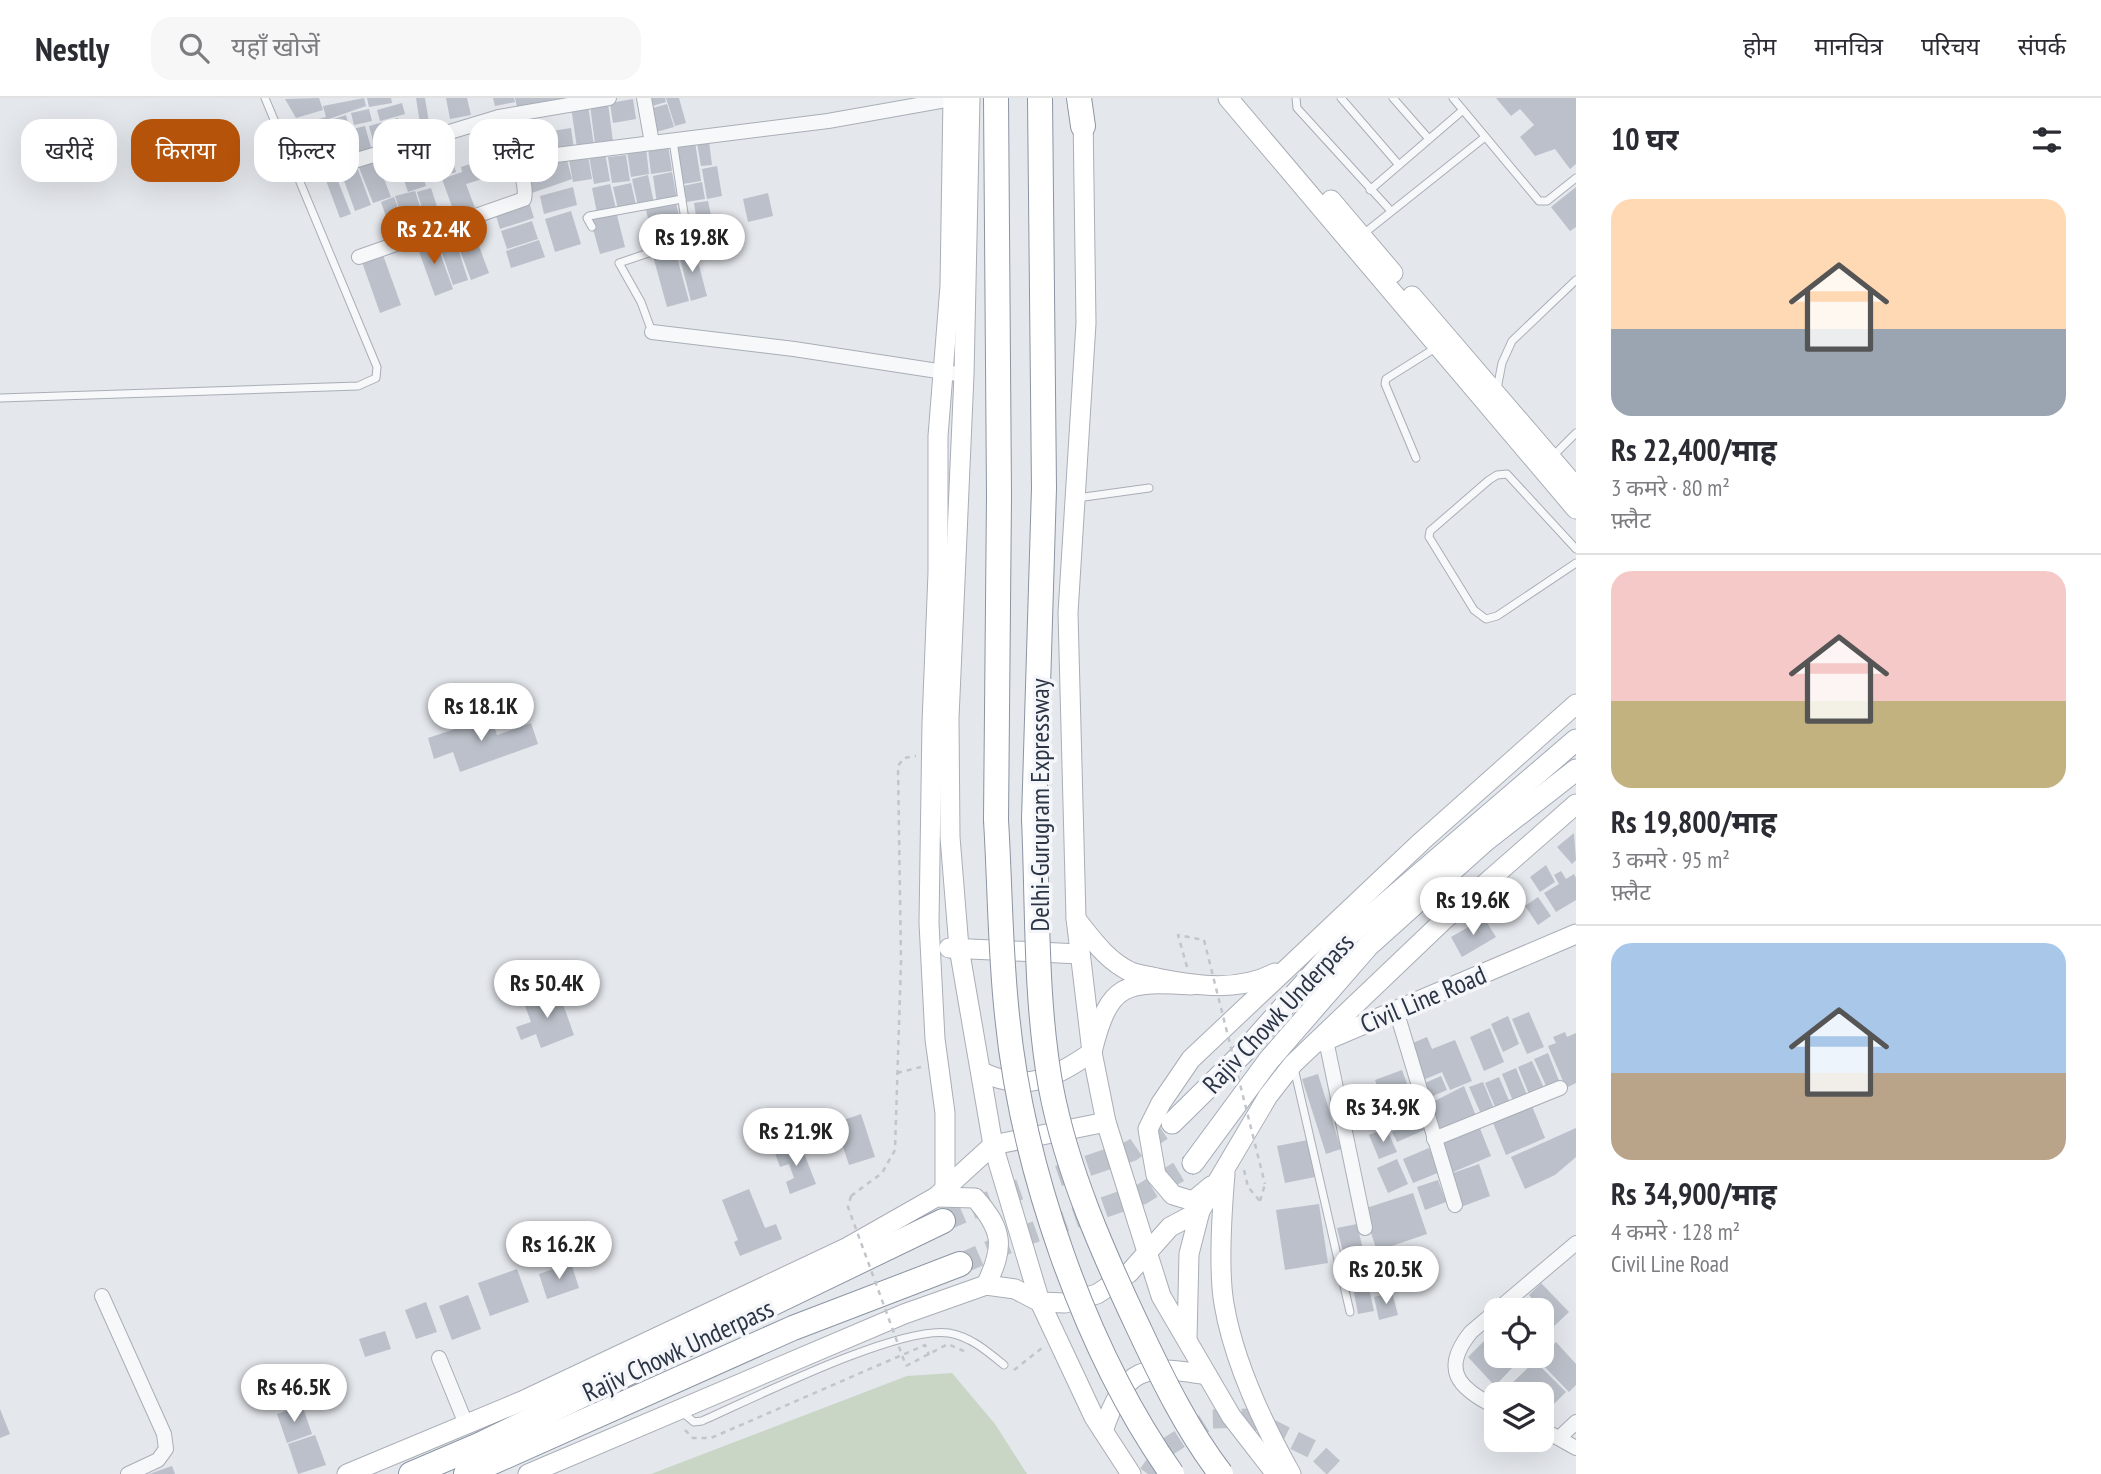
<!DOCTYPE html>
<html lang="hi">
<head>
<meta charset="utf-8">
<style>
  body { margin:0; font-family:"PT Sans Narrow","Noto Sans Devanagari",sans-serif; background:#f7f7f7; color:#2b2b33; height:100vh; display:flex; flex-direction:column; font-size:26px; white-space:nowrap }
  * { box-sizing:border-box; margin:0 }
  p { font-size:23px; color:#7c7c81 }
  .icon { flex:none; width:38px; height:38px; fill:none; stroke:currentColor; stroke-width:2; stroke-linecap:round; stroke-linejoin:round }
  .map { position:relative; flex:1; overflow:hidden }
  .drawer { display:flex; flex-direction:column; background:#fff; width:525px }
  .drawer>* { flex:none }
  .guide { position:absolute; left:21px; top:21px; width:665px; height:63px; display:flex; gap:14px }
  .buttons { position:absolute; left:1484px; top:1200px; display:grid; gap:14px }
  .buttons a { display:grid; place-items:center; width:70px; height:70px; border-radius:14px; background:#fff; box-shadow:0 7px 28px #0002; font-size:35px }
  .price { position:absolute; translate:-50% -60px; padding:0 16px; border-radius:24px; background:#fff; color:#222; font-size:23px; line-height:46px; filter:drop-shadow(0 2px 4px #0008) }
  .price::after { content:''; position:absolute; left:50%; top:42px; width:21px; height:16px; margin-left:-10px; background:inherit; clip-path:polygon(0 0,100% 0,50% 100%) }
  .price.active { background:#b45309; color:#fff }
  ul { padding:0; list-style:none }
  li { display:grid; align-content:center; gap:14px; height:371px; padding:0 35px }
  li+li { border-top:2px solid #e1e1e2 }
  li span { display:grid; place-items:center; height:217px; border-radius:21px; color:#555 }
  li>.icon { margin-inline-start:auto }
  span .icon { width:126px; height:126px; fill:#fffc; stroke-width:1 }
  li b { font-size:30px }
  h2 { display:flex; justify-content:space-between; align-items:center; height:84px; padding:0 35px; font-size:30px }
  .chip { padding:0 24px; border-radius:21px; background:#fff; box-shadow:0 7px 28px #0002; font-size:24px; line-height:63px }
  .chip.active { background:#b45309; color:#fff }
  header { display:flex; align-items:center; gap:42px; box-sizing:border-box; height:98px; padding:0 35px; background:#fff; border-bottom:2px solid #e1e1e2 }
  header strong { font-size:33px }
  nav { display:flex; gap:38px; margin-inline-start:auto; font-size:24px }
  .search { width:490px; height:63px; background:#f7f7f7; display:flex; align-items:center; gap:18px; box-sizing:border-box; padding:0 24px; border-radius:21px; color:#7c7c81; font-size:26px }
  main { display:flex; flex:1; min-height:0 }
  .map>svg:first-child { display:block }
  .green { fill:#c9d6c5 }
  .building { fill:#bbc0ca }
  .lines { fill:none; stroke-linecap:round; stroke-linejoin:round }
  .secondary-tunnel { stroke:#bfc3cb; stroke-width:19; stroke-dasharray:19 10; stroke-linecap:butt }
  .primary-tunnel { stroke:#bfc3cb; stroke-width:21; stroke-dasharray:21 10; stroke-linecap:butt }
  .lane-casing { stroke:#a9aeb7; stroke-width:9 }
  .street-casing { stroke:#a9aeb7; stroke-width:16 }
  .secondary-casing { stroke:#a9aeb7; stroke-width:21 }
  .primary-casing { stroke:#a3abb8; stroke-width:23 }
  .highway-casing { stroke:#8b94a3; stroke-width:26 }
  .path { stroke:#c2c5cb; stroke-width:2.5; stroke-dasharray:5 5; stroke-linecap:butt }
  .lane { stroke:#f7f8fa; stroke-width:7 }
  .street { stroke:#f7f8fa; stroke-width:14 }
  .secondary { stroke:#fff; stroke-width:19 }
  .primary { stroke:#fff; stroke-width:21 }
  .highway { stroke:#fff; stroke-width:24 }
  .highway-bridge-casing { stroke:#8b94a3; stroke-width:26; stroke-linecap:butt }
  .path-bridge { stroke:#c2c5cb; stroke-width:2.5; stroke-dasharray:5 5; stroke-linecap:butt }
  .highway-bridge { stroke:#fff; stroke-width:24 }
  .labels { text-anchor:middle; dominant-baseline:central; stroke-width:7; stroke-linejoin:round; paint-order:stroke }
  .street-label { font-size:26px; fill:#2b3445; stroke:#f4f6f9 }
</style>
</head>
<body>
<header>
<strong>Nestly</strong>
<div class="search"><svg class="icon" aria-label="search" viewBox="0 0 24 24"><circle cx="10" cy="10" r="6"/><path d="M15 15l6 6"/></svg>यहाँ खोजें</div>
<nav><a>होम</a><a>मानचित्र</a><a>परिचय</a><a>संपर्क</a></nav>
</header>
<main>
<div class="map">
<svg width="1576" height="1376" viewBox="0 0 1576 1376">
  <rect width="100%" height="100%" fill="#e4e7ec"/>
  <polygon class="green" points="952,1275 995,1326 1027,1376 651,1376 907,1278"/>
  <g class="building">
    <polygon points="319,0 323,12 296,20 285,1"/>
    <polygon points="364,0 366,8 326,22 330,38 303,45 299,26 326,19 323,8"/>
    <polygon points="367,0 391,0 392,5 369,9"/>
    <polygon points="416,0 425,0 430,31 421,32"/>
    <polygon points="446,0 467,0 471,17 450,21"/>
    <polygon points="493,0 514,0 515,4 495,8"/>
    <polygon points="515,0 568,0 517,9"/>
    <polygon points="647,0 665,0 666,4 649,9"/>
    <polygon points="666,0 679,0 686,25 675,28"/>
    <polygon points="1496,0 1576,0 1576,66 1570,71 1555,51 1535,58 1520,39 1534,27 1520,11 1511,18"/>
    <polygon points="633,1 636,21 613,25 610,5"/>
    <polygon points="402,5 405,16 380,23 377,12"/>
    <polygon points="608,5 613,44 595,46 590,7"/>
    <polygon points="667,6 674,29 656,34 649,11"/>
    <polygon points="588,7 594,48 577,50 571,9"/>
    <polygon points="369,11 372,23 354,27 351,15"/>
    <polygon points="529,14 533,30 510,36 506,21"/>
    <polygon points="346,17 349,29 332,34 328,23"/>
    <polygon points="398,20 404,42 375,50 369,28"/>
    <polygon points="365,28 372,53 355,58 349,32"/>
    <polygon points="571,30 574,51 554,53 552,33"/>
    <polygon points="534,32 539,54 517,59 512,38"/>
    <polygon points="346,34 354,58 339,63 332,38"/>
    <polygon points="445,40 456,74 438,80 426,46"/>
    <polygon points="709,43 712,67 701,68 697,45"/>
    <polygon points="695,44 701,83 683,86 677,47"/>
    <polygon points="668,47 672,73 651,76 648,50"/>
    <polygon points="413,49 426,88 408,94 395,55"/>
    <polygon points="646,50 649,76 631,79 627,53"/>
    <polygon points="509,53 515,71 466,86 475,110 455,117 442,81 462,74 461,69"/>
    <polygon points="605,55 610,83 594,86 589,58"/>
    <polygon points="626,57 630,83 612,85 608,59"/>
    <polygon points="588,58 592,81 573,84 569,62"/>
    <polygon points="376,60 391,99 373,105 358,67"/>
    <polygon points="567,62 572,81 532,95 523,69"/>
    <polygon points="717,68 722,98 707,101 702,71"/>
    <polygon points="357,69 371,107 355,113 341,74"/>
    <polygon points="334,73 351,116 340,120 324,77"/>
    <polygon points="672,74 677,101 657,105 653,78"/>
    <polygon points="648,77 654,105 638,108 632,81"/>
    <polygon points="702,84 705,101 686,104 683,88"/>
    <polygon points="631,85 636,107 618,111 613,89"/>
    <polygon points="610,86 616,111 597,115 592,90"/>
    <polygon points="573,89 577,107 544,116 540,98"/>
    <polygon points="1576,89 1576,129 1570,133 1551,109"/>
    <polygon points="431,90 441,121 427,126 417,94"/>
    <polygon points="415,93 426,126 392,136 381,104 394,99 403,123 395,98"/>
    <polygon points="768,95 773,118 748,124 743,101"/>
    <polygon points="708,103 712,122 697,125 694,105"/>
    <polygon points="529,104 534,120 500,131 495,114"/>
    <polygon points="676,105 683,134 653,141 646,112"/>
    <polygon points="571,113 581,146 555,154 545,121"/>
    <polygon points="616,113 625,149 600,156 590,120"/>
    <polygon points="532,123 538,141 507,151 501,133"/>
    <polygon points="470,124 489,175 471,182 452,131"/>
    <polygon points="434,138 453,191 435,198 416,145"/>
    <polygon points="455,141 468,182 453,187 439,146"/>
    <polygon points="539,142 545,159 511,170 506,153"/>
    <polygon points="694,149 707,198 691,203 678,153"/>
    <polygon points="675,152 689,203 667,209 653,158"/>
    <polygon points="383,157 401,207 380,215 362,164"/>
    <polygon points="491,619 497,637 531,625 538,646 460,674 453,654 434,661 428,640"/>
    <polygon points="1574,735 1576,762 1572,766 1557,749"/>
    <polygon points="1546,767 1555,784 1540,794 1530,779"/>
    <polygon points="1561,773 1566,781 1574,776 1576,780 1576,802 1556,814 1544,795 1559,786 1554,777"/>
    <polygon points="1538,799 1551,818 1538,827 1525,808"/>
    <polygon points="1484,820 1496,839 1462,859 1451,839"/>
    <polygon points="558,892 574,937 541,950 536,936 521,942 516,929 531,924 524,905"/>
    <polygon points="1529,914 1544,949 1527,956 1512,921"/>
    <polygon points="1508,918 1519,946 1503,954 1491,926"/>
    <polygon points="1490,930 1504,964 1484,973 1470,939"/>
    <polygon points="1565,934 1567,939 1576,935 1576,985 1566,990 1548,948 1556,945 1553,939"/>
    <polygon points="1427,939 1432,951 1455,942 1472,983 1450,992 1442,974 1423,982 1408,947"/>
    <polygon points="1548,955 1560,985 1547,990 1534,961"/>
    <polygon points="1532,963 1544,990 1529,996 1518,969"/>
    <polygon points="1516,970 1527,997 1513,1003 1502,976"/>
    <polygon points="1402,972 1418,1016 1390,1026 1375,982"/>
    <polygon points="1318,976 1341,1051 1326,1056 1302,981"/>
    <polygon points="1441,978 1447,992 1426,1001 1420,987"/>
    <polygon points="1499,979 1510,1005 1496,1011 1485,985"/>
    <polygon points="1483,984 1495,1013 1482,1018 1469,989"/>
    <polygon points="1464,988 1476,1018 1437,1037 1425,1008"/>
    <polygon points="1532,1008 1545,1040 1506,1057 1493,1025"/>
    <polygon points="861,1016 875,1059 849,1067 835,1025"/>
    <polygon points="1420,1022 1424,1032 1397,1044 1392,1034"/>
    <polygon points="1479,1028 1491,1058 1451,1075 1438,1045"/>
    <polygon points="1386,1030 1397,1054 1379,1061 1369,1037"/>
    <polygon points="1576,1030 1576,1059 1555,1077 1525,1091 1511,1059"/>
    <polygon points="1308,1042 1315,1079 1285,1085 1277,1048"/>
    <polygon points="800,1045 816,1086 790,1096 786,1084 794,1080 789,1066 780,1069 775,1055"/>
    <polygon points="1429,1050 1440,1074 1413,1085 1403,1061"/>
    <polygon points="1397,1061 1408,1086 1388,1095 1377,1070"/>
    <polygon points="1479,1066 1490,1098 1461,1109 1450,1076"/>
    <polygon points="1438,1082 1446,1104 1425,1112 1417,1089"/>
    <polygon points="749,1091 765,1130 776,1126 782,1141 740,1158 734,1144 738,1142 722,1102"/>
    <polygon points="1413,1095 1427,1136 1377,1153 1363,1111"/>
    <polygon points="1319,1106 1328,1165 1285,1172 1276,1112"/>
    <polygon points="1357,1126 1369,1177 1350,1182 1337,1130"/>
    <polygon points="571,1165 579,1190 547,1201 539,1176"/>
    <polygon points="517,1171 529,1204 490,1218 478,1185"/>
    <polygon points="1367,1181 1374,1213 1358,1216 1352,1184"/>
    <polygon points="1541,1185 1569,1214 1550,1232 1542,1223 1542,1213 1531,1213 1527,1208 1533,1202 1529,1197"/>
    <polygon points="1392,1194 1398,1217 1379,1222 1374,1199"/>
    <polygon points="468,1197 481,1231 452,1242 439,1208"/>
    <polygon points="426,1204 437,1234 416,1241 405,1212"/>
    <polygon points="385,1233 391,1251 365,1259 359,1241"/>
    <polygon points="1486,1241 1496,1252 1496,1258 1503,1258 1513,1269 1495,1288 1468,1259"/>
    <polygon points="1556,1244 1576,1266 1576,1287 1569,1294 1538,1262"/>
    <polygon points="1535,1263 1566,1294 1542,1318 1542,1297 1519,1297 1510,1287"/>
    <polygon points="302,1307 312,1336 287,1345 277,1316"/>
    <polygon points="0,1311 10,1336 0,1340"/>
    <polygon points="315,1337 326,1367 298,1376 288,1346"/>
    <polygon points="172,1368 175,1376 149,1376"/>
  </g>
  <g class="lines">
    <polyline class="secondary-tunnel" points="1148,1376 1167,1349 1211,1321 1249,1320 1316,1353 1340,1376"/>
    <g class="primary-tunnel">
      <polyline points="943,1123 1015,1093 1131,1053 1172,1025"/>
      <polyline points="960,1166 1029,1136 1142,1096 1193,1065"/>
    </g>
    <defs>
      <g id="lane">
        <polyline points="1296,0 1297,10 1391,113"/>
        <polyline points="1341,0 1399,67"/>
        <polyline points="1393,0 1429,41"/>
        <polyline points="1453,0 1539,103 1547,103 1576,80"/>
        <polyline points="1370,92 1463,12"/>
        <polyline points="592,129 587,120 589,118 682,101"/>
        <polyline points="1362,137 1485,39"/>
        <polyline points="652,234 641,204 619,165 684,143 687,135 673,43"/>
        <polyline points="1497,291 1502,265 1512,243 1576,182"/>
        <polyline points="0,300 358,288 376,280 377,269 265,0"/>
        <polyline points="1416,360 1385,286 1386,281 1437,249"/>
        <polyline points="1551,360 1576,335"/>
        <polyline points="1077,400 1149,390"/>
        <polyline points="1576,451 1507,376 1497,377 1489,382 1430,433 1429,439 1474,512 1486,521 1497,518 1576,465"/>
        <polyline points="1294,970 1350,1214"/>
        <path d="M682 1314 694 1324 702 1323C754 1300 899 1227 949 1235 971 1239 987 1253 1004 1267"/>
      </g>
      <g id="street">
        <polyline points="644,0 652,45"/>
        <polyline points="499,19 609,0"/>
        <polyline points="516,62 828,23 957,0"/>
        <path d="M324 72 499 19C507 39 529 81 524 101L359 159"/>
        <polyline points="652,234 794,251 964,277"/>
        <polyline points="1396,912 1455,1107"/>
        <polyline points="1326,942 1365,1130"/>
        <polyline points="1434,1041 1560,990"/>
        <polyline points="102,1198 164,1336 166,1351 158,1362 128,1376"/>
        <polyline points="439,1260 466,1326"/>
        <path d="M1496 1309C1457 1290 1441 1271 1471 1234L1576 1145"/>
        <polyline points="1542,1331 1576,1350"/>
        <polyline points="1559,1340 1576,1324"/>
      </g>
      <g id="secondary">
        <polyline points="970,0 964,277 949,620 950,739 959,850 993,1047 1040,1204 1094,1319 1131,1376"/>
        <polyline points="1228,0 1576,411"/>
        <polyline points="1083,16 1086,225 1068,515 1076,820 1092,954 1106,1024 1161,1198 1231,1318 1276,1376"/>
        <polyline points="1331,102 1393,175"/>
        <polyline points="1412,198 1576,389"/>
        <path d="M1076 821C1092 841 1107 863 1131 874 1138 877 1149 878 1157 880 1197 888 1238 894 1275 875"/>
        <polyline points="949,850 1080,856"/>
        <polyline points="1322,944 1576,836"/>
        <path d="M982 974C1026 995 1055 980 1092 954 1109 884 1125 883 1192 887"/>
        <path d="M1225 1076C1222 1112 1218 1171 1224 1206 1234 1265 1262 1324 1291 1376"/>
        <polyline points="1211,1088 1193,1103 1173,1097 1156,1077 1148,1031 1161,1005 1191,961 1422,743 1576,606"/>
        <polyline points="945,1091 945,1015 935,941 929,825 932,625 938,475 938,338 950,188 953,0"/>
        <path d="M936 1099 975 1100C1003 1132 1005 1148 986 1187"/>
        <polyline points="1187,1240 1189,1156 1200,1113"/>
        <path d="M1103 1333C1126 1268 1142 1266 1207 1277"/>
        <polyline points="347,1376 522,1303 848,1149 936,1099 993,1047 1106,1024"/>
        <polyline points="528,1376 904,1216 986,1187 1015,1191 1040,1204 1065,1205 1097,1196 1129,1175 1170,1129 1200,1113 1268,998 1293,966 1445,821 1576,706"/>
      </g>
      <g id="primary">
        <polyline points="1172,1025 1242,956 1343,842 1576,642"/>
        <polyline points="1193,1065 1269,962 1368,848 1485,743 1576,672"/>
      </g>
      <g id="highway">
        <polyline points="996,0 999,398 996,722"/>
        <polyline points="1079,0 1083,28"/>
        <polyline points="1034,721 1044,390 1040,0"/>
        <polyline points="411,1376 479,1347 943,1123"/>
        <polyline points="466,1376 793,1230 960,1166"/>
      </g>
    </defs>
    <use href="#lane" class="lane-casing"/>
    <use href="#street" class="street-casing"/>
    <use href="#secondary" class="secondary-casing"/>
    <use href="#primary" class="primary-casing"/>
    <use href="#highway" class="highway-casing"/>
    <g class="path">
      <polyline points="1187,869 1178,837 1204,842"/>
      <polyline points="897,975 921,969"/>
      <polyline points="1244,1072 1248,1089 1260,1103"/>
      <polyline points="851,1098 882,1075 895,1052 901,864 898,668 904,660 916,658"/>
      <polyline points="1260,1103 1265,1086"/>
      <polyline points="906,1268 948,1246 966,1254"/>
      <polyline points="1014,1272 1042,1250"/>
      <polyline points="685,1332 693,1340 711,1340 925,1247 929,1257"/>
    </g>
    <use href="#lane" class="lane"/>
    <use href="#street" class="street"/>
    <use href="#secondary" class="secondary"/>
    <use href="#primary" class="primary"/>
    <use href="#highway" class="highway"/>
    <defs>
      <g id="highway-bridge">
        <path d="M1034 721C1038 810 1035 902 1051 990 1067 1074 1104 1157 1140 1233 1163 1282 1188 1333 1221 1376"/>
        <path d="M996 722C1000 787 1000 853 1007 917 1022 1069 1084 1251 1172 1376"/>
      </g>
    </defs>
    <use href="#highway-bridge" class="highway-bridge-casing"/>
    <g class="path-bridge">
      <polyline points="1204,842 1265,1086"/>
      <polyline points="851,1098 848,1109 906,1268"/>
    </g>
    <use href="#highway-bridge" class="highway-bridge"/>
  </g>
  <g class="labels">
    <g class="street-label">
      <text transform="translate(1039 707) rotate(-90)">Delhi-Gurugram Expressway</text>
      <text transform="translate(1423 901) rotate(-23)">Civil Line Road</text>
      <text transform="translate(1278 915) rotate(-47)">Rajiv Chowk Underpass</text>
      <text transform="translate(678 1252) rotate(-25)">Rajiv Chowk Underpass</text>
    </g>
  </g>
</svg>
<div class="buttons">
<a><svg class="icon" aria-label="locate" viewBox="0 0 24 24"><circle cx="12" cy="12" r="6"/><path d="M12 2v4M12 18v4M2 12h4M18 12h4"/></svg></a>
<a><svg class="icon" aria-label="layers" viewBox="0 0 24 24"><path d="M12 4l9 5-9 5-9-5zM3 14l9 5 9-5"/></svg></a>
</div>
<b class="price active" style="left:434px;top:168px">Rs 22.4K</b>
<b class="price" style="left:692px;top:176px">Rs 19.8K</b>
<b class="price" style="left:481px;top:645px">Rs 18.1K</b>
<b class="price" style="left:1473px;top:839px">Rs 19.6K</b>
<b class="price" style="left:547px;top:922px">Rs 50.4K</b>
<b class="price" style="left:1383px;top:1046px">Rs 34.9K</b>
<b class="price" style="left:796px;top:1070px">Rs 21.9K</b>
<b class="price" style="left:559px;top:1183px">Rs 16.2K</b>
<b class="price" style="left:1386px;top:1208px">Rs 20.5K</b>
<b class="price" style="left:294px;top:1326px">Rs 46.5K</b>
<div class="guide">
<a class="chip">खरीदें</a>
<a class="chip active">किराया</a>
<a class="chip">फ़िल्टर</a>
<a class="chip">नया</a>
<a class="chip">फ़्लैट</a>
</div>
</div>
<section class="drawer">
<h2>10 घर<svg class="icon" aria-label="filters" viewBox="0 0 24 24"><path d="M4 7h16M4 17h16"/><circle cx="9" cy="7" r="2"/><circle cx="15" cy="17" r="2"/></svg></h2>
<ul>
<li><span style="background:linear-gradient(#ffd9b3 60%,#9aa5b1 0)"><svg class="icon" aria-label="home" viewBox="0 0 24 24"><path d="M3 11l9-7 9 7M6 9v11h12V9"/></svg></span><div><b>Rs 22,400/माह</b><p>3 कमरे · 80 m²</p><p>फ़्लैट</p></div></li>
<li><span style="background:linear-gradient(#f6c9c9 60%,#c2b280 0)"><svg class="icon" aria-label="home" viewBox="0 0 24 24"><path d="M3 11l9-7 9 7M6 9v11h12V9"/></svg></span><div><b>Rs 19,800/माह</b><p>3 कमरे · 95 m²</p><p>फ़्लैट</p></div></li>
<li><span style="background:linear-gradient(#a9c7e8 60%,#b9a48a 0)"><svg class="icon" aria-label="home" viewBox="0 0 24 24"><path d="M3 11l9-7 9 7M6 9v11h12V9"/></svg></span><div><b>Rs 34,900/माह</b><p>4 कमरे · 128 m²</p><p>Civil Line Road</p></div></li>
</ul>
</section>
</main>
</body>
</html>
